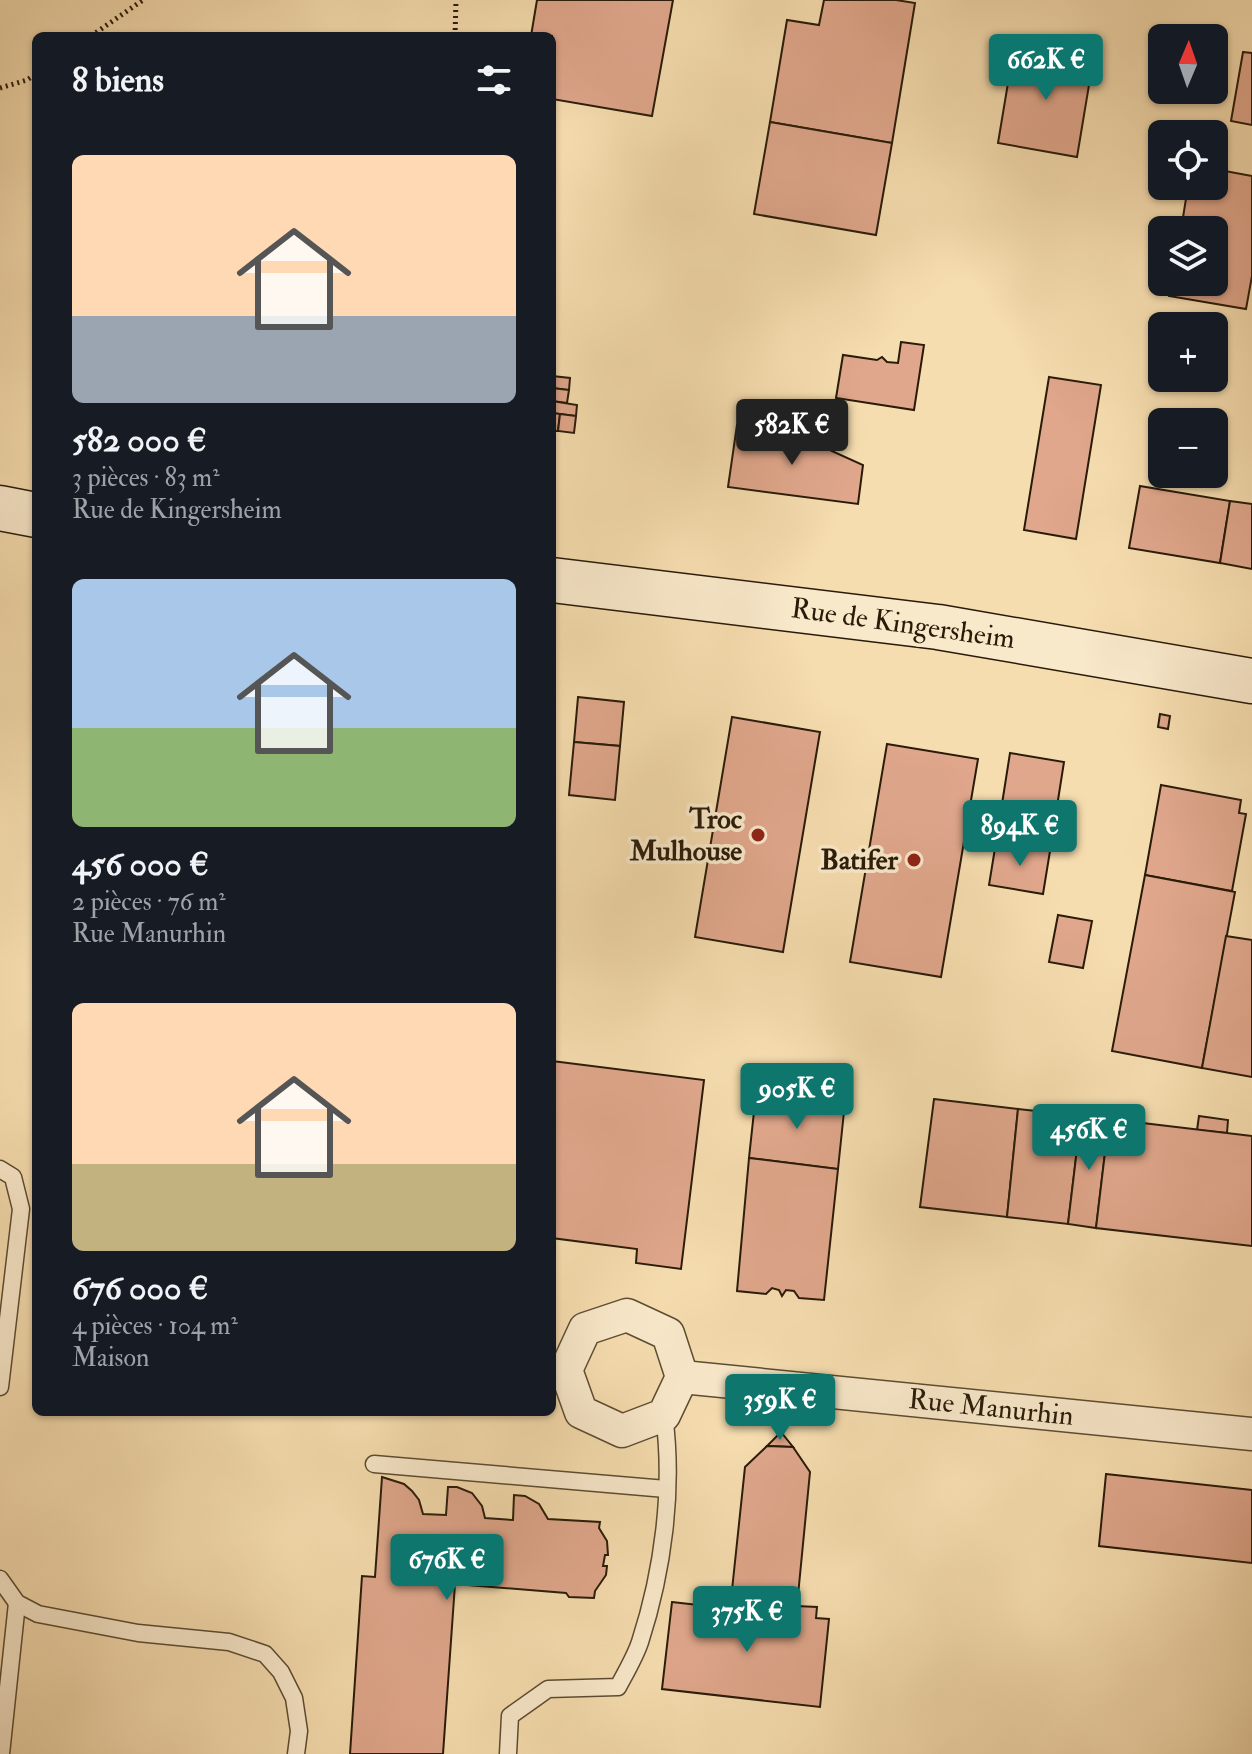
<!DOCTYPE html>
<html lang="fr">
<head>
<meta charset="utf-8">
<style>
  body { margin:0; font-family:"IM FELL Double Pica",serif; background:#20242c; color:#f1f3f6; height:100vh; display:flex; flex-direction:column; font-size:30px; white-space:nowrap }
  * { box-sizing:border-box; margin:0 }
  p { font-size:26px; color:#9ea1a6 }
  .icon { flex:none; width:44px; height:44px; fill:none; stroke:currentColor; stroke-width:2; stroke-linecap:round; stroke-linejoin:round }
  .map { position:relative; flex:1; overflow:hidden }
  .drawer { position:absolute; left:32px; top:32px; width:524px; height:1384px; display:flex; flex-direction:column; background:#171b24; border-radius:12px; box-shadow:0 2px 6px #0004 }
  .drawer>* { flex:none }
  .needle { width:52px; rotate:2deg }
  .buttons { position:absolute; left:1148px; top:24px; display:grid; gap:16px }
  .buttons a { display:grid; place-items:center; width:80px; height:80px; border-radius:12px; background:#171b24; box-shadow:0 2px 6px #0004; font-size:40px }
  .price { position:absolute; translate:-50% -68px; padding:0 18px; border-radius:8px; background:#0f766e; color:#fff; font-size:26px; line-height:52px; filter:drop-shadow(0 2px 4px #0008) }
  .price::after { content:''; position:absolute; left:50%; top:48px; width:24px; height:18px; margin-left:-12px; background:inherit; clip-path:polygon(0 0,100% 0,50% 100%) }
  .price.selected { background:#222; color:#fff }
  ul { padding:0; list-style:none }
  li { display:grid; align-content:center; gap:16px; height:424px; padding:0 40px }
  li span { display:grid; place-items:center; height:248px; border-radius:12px; color:#555 }
  li>.icon { margin-inline-start:auto }
  span .icon { width:144px; height:144px; fill:#fffc; stroke-width:1 }
  li b { font-size:34px }
  h2 { display:flex; justify-content:space-between; align-items:center; height:96px; padding:0 40px; font-size:34px }
  .map>svg:first-child { display:block }
  .building { fill:#e0a78c; stroke:#291b09; stroke-width:2 }
  .lines { fill:none; stroke-linecap:round; stroke-linejoin:round }
  .service-casing { stroke:#5c4c32; stroke-width:19 }
  .minor-casing { stroke:#5c4c32; stroke-width:35 }
  .secondary-casing { stroke:#291b09; stroke-width:47 }
  .path { stroke:#291b09; stroke-width:5; stroke-dasharray:2 4; stroke-linecap:butt }
  .service { stroke:#f9e9cb; stroke-width:16 }
  .minor { stroke:#f9e9cb; stroke-width:32 }
  .secondary { stroke:#f9e9cb; stroke-width:44 }
  .poi-dot { fill:#8f2418; stroke:#f9e9cb; stroke-width:3 }
  .labels { text-anchor:middle; dominant-baseline:central; stroke-width:7; stroke-linejoin:round; paint-order:stroke }
  .street-label { font-size:28px; fill:#291b09; stroke:#f9e9cb }
  .poi-label { font-size:28px; font-weight:bold; fill:#291b09; stroke:#f9e9cb; text-anchor:end }
</style>
</head>
<body>
<div class="map">
<svg width="1252" height="1754" viewBox="0 0 1252 1754">
  <rect width="100%" height="100%" fill="#f6ddaf"/>
  <filter id="stains"><feTurbulence type="fractalNoise" baseFrequency=".0025" numOctaves="4"/><feColorMatrix values="0 0 0 0 .2 0 0 0 0 .09 0 0 0 0 .02 0 0 0 .5 -.17"/></filter>
  <radialGradient id="worn" r=".72"><stop offset=".6" stop-color="#630" stop-opacity="0"/><stop offset="1" stop-color="#630" stop-opacity=".3"/></radialGradient>
  <g class="building">
    <polygon points="537,0 673,0 652,116 552,99 552,36 531,36"/>
    <polygon points="824,0 896,0 915,3 892,143 770,122 787,20 819,25"/>
    <polygon points="1014,47 1093,61 1077,157 998,143"/>
    <polygon points="1243,52 1252,53 1252,125 1231,121"/>
    <polygon points="770,122 892,143 876,235 754,214"/>
    <polygon points="1214,169 1252,176 1252,276 1246,309 1169,296 1172,282 1214,282 1214,230 1181,230 1188,186 1214,186"/>
    <polygon points="901,342 924,345 914,410 836,398 843,355 877,360 882,357 887,362 898,363"/>
    <polygon points="552,376 570,378 569,390 552,388"/>
    <polygon points="1049,377 1101,385 1076,539 1024,530"/>
    <polygon points="552,388 569,390 567,403 552,401"/>
    <polygon points="552,401 577,405 576,416 552,413"/>
    <polygon points="552,413 560,414 558,431 552,431"/>
    <polygon points="560,414 576,416 574,433 558,431"/>
    <polygon points="737,425 790,432 863,465 858,504 728,487"/>
    <polygon points="1140,486 1230,501 1220,563 1129,548"/>
    <polygon points="1230,501 1252,504 1252,569 1220,563"/>
    <polygon points="578,697 624,702 620,746 574,742"/>
    <polygon points="1160,714 1170,716 1168,729 1158,727"/>
    <polygon points="732,717 820,732 783,952 695,937"/>
    <polygon points="574,742 620,746 615,800 569,795"/>
    <polygon points="887,744 978,759 941,977 850,962"/>
    <polygon points="1010,753 1064,762 1050,851 996,842"/>
    <polygon points="1161,785 1241,800 1239,813 1246,814 1232,891 1145,875"/>
    <polygon points="996,842 1050,851 1043,894 989,885"/>
    <polygon points="1145,875 1235,892 1202,1068 1112,1051"/>
    <polygon points="1058,915 1092,921 1083,968 1049,962"/>
    <polygon points="1226,936 1252,940 1252,1077 1202,1068"/>
    <polygon points="552,1061 704,1080 681,1269 636,1263 637,1249 552,1238"/>
    <polygon points="756,1093 845,1102 838,1169 749,1158"/>
    <polygon points="934,1099 1018,1109 1007,1217 920,1207"/>
    <polygon points="1018,1109 1081,1116 1068,1224 1007,1217"/>
    <polygon points="1081,1116 1109,1119 1096,1228 1068,1224"/>
    <polygon points="1199,1116 1228,1120 1227,1133 1197,1130"/>
    <polygon points="1109,1119 1252,1136 1252,1246 1096,1228"/>
    <polygon points="749,1158 838,1169 824,1300 799,1298 794,1291 786,1290 782,1296 779,1290 772,1288 766,1294 737,1291"/>
    <polygon points="781,1432 793,1447 767,1446"/>
    <polygon points="767,1446 793,1447 810,1472 796,1616 730,1609 745,1467"/>
    <polygon points="1106,1474 1252,1490 1252,1563 1099,1546"/>
    <polygon points="382,1477 404,1484 412,1491 419,1500 423,1514 446,1515 448,1487 457,1487 472,1493 482,1506 485,1518 513,1520 514,1495 525,1496 539,1504 548,1519 600,1522 599,1528 607,1541 608,1555 605,1555 603,1566 607,1566 606,1575 595,1591 594,1598 569,1597 566,1593 455,1584 443,1754 350,1754 362,1576 375,1577"/>
    <polygon points="672,1602 796,1616 797,1606 817,1607 816,1618 829,1619 820,1707 662,1689"/>
  </g>
  <g class="lines">
    <defs>
      <g id="service">
        <polyline points="0,1169 13,1177 21,1209 0,1387"/>
        <polyline points="374,1464 666,1489"/>
        <polyline points="0,1579 17,1603 38,1614 138,1633 229,1642 265,1654 281,1672 294,1698 299,1731 296,1754"/>
        <polyline points="1,1754 17,1603"/>
        <path d="M508 1754 510 1716 548 1689 618 1687C626 1672 635 1657 640 1642 663 1571 674 1489 664 1415"/>
      </g>
      <g id="minor">
        <polygon points="627,1315 668,1334 682,1377 664,1415 622,1431 581,1412 566,1370 585,1329"/>
        <polyline points="682,1377 1252,1434"/>
      </g>
      <g id="secondary">
        <polyline points="0,508 36,515"/>
        <polyline points="552,580 938,627 1252,681"/>
      </g>
    </defs>
    <use href="#service" class="service-casing"/>
    <use href="#minor" class="minor-casing"/>
    <use href="#secondary" class="secondary-casing"/>
    <g class="path">
      <polyline points="91,36 143,0"/>
      <polyline points="455,36 456,0"/>
      <polyline points="0,88 27,80 36,74"/>
    </g>
    <use href="#service" class="service"/>
    <use href="#minor" class="minor"/>
    <use href="#secondary" class="secondary"/>
  </g>
  <g class="poi-dot">
    <circle cx="758" cy="835" r="8"/>
    <circle cx="914" cy="860" r="8"/>
  </g>
  <g class="labels">
    <g class="street-label">
      <text transform="translate(903 624) rotate(8)">Rue de Kingersheim</text>
      <text transform="translate(991 1408) rotate(6)">Rue Manurhin</text>
    </g>
    <g class="poi-label">
      <text x="742" y="819">Troc<tspan x="742" dy="32">Mulhouse</tspan></text>
      <text x="898" y="860">Batifer</text>
    </g>
  </g>
  <rect width="100%" height="100%" filter="url(#stains)"/>
  <rect width="100%" height="100%" fill="url(#worn)"/>
</svg>
<div class="buttons">
<a><svg class="needle" viewBox="-14 -14 28 28"><path d="M0-13l5 13h-10z" fill="#e53935"/><path d="M0 13l5-13h-10z" fill="#9ea1a6"/></svg></a>
<a><svg class="icon" aria-label="locate" viewBox="0 0 24 24"><circle cx="12" cy="12" r="6"/><path d="M12 2v4M12 18v4M2 12h4M18 12h4"/></svg></a>
<a><svg class="icon" aria-label="layers" viewBox="0 0 24 24"><path d="M12 4l9 5-9 5-9-5zM3 14l9 5 9-5"/></svg></a>
<a>+</a>
<a>−</a>
</div>
<b class="price" style="left:1046px;top:102px">662K €</b>
<b class="price selected" style="left:792px;top:467px">582K €</b>
<b class="price" style="left:1020px;top:868px">894K €</b>
<b class="price" style="left:797px;top:1131px">905K €</b>
<b class="price" style="left:1089px;top:1172px">456K €</b>
<b class="price" style="left:780px;top:1442px">359K €</b>
<b class="price" style="left:447px;top:1602px">676K €</b>
<b class="price" style="left:747px;top:1654px">375K €</b>
<section class="drawer">
<h2>8 biens<svg class="icon" aria-label="filters" viewBox="0 0 24 24"><path d="M4 7h16M4 17h16"/><circle cx="9" cy="7" r="2"/><circle cx="15" cy="17" r="2"/></svg></h2>
<ul>
<li><span style="background:linear-gradient(#ffd9b3 65%,#9aa5b1 0)"><svg class="icon" aria-label="home" viewBox="0 0 24 24"><path d="M3 11l9-7 9 7M6 9v11h12V9"/></svg></span><div><b>582 000 €</b><p>3 pièces · 83 m²</p><p>Rue de Kingersheim</p></div></li>
<li><span style="background:linear-gradient(#a9c7e8 60%,#8fb573 0)"><svg class="icon" aria-label="home" viewBox="0 0 24 24"><path d="M3 11l9-7 9 7M6 9v11h12V9"/></svg></span><div><b>456 000 €</b><p>2 pièces · 76 m²</p><p>Rue Manurhin</p></div></li>
<li><span style="background:linear-gradient(#ffd9b3 65%,#c2b280 0)"><svg class="icon" aria-label="home" viewBox="0 0 24 24"><path d="M3 11l9-7 9 7M6 9v11h12V9"/></svg></span><div><b>676 000 €</b><p>4 pièces · 104 m²</p><p>Maison</p></div></li>
</ul>
</section>
</div>
</body>
</html>
